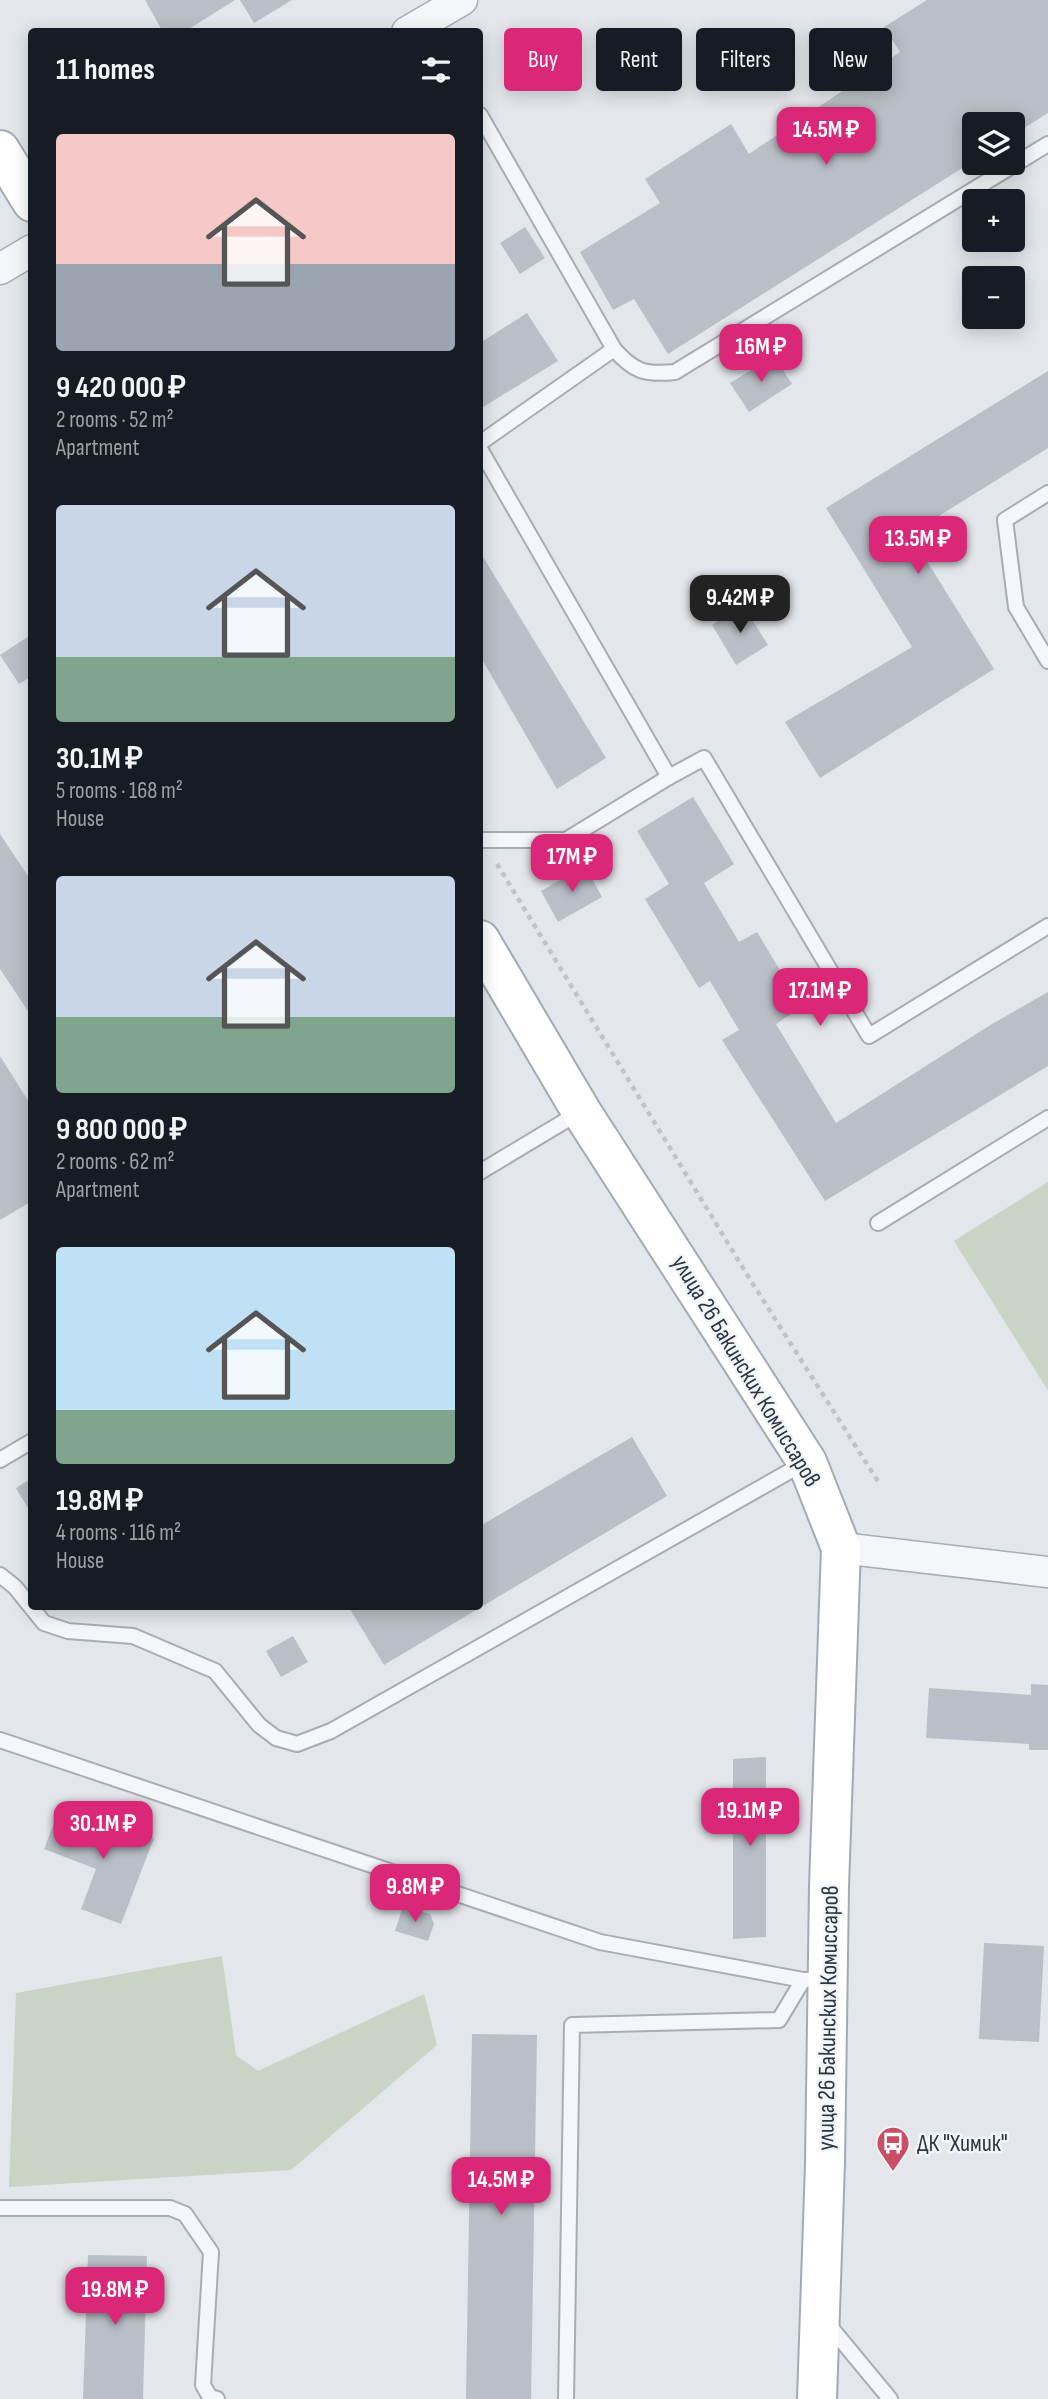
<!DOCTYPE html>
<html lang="en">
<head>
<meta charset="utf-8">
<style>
  body { margin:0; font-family:"Sofia Sans Condensed",sans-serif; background:#242831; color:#f1f3f6; height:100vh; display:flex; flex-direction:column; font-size:26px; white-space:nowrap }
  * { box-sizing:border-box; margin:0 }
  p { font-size:23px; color:#9ea1a6 }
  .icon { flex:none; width:38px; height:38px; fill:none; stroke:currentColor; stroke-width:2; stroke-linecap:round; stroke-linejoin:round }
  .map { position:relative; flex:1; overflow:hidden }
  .drawer { position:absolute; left:28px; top:28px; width:455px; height:1582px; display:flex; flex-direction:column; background:#171b24; border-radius:7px; box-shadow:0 4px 18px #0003 }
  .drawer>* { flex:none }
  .guide { position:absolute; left:504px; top:28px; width:438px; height:63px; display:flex; gap:14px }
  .buttons { position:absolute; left:962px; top:112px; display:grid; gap:14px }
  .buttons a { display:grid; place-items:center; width:63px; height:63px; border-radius:7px; background:#171b24; box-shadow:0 4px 18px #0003; font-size:35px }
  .price { position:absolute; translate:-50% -60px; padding:0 16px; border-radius:14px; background:#db2777; color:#fff; font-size:23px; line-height:46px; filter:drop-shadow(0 2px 4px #0008) }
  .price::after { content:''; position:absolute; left:50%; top:42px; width:21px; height:16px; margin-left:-10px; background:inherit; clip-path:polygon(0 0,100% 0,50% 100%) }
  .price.selected { background:#222; color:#fff }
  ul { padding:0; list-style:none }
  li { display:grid; align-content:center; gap:14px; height:371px; padding:0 28px }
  li span { display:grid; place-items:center; height:217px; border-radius:7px; color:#555 }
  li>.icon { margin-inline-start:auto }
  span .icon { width:126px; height:126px; fill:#fffc; stroke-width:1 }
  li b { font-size:30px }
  h2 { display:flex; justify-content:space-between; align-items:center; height:84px; padding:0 28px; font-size:30px }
  .pill { padding:0 24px; border-radius:7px; background:#171b24; box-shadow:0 4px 18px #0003; font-size:24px; line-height:63px }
  .pill.selected { background:#db2777; color:#fff }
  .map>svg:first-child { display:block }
  .green { fill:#c9d4c4 }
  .building { fill:#babfc7 }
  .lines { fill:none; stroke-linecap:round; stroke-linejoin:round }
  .lane-casing { stroke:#a8adb4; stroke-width:18 }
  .street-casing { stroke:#a8adb4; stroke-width:33 }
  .primary-casing { stroke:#a2abb5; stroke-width:42 }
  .path { stroke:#c0c4c9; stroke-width:4.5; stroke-dasharray:5 5; stroke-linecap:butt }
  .lane { stroke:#f5f6f9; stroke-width:14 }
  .street { stroke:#f5f6f9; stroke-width:30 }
  .primary { stroke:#fff; stroke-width:38 }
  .labels { text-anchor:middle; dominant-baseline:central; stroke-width:5; stroke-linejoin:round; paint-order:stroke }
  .street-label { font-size:24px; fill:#2b3442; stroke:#f2f5f8 }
  .poi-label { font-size:24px; fill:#2b3442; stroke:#f2f5f8; text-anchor:start }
</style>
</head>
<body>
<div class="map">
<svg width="1048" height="2399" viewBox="0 0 1048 2399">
  <rect width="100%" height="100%" fill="#e3e6ea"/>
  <g class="green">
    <polygon points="1048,1182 1048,1389 1047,1389 954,1241"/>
    <polygon points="222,1956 236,2055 258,2071 424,1994 437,2045 291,2170 9,2187 16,1993"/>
  </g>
  <g class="building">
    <polygon points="145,0 235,0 184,32 163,32"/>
    <polygon points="240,0 292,0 254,23"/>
    <polygon points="927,0 1048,0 1048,113 1013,135 1013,124 975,124 975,160 668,354 634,299 613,310 580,252 660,203 645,179 731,124 749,154 900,52 884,27"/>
    <polygon points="525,227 545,258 520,274 500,243"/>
    <polygon points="527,313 558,361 480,409 480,343"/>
    <polygon points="774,356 792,384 749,412 730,383"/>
    <polygon points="1048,371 1048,448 910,534 994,669 820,778 785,722 912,647 826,508"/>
    <polygon points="480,552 606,758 557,789 480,656"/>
    <polygon points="743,605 768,645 736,665 712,625"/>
    <polygon points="32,634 32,676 19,684 0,655"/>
    <polygon points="693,797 734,864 704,883 739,942 757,932 802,1007 776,1024 836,1123 992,1024 1048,992 1048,1066 825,1201 722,1040 739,1030 710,981 699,988 645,899 669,884 637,831"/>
    <polygon points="0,834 32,882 32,1017 0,969"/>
    <polygon points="585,866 602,897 558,922 541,891"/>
    <polygon points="0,1056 32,1107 32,1201 0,1220"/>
    <polygon points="632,1437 667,1496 384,1665 348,1606 480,1606 480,1526"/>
    <polygon points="32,1478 32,1515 16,1488"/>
    <polygon points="293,1636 308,1662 281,1677 266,1651"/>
    <polygon points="1031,1684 1048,1685 1048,1750 1029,1750 1029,1744 926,1738 929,1688 1031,1695"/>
    <polygon points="766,1757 766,1937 733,1939 733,1759"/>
    <polygon points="58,1813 92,1825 95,1816 154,1838 121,1924 81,1909 96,1869 44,1849"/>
    <polygon points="403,1906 430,1914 434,1924 428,1941 395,1931"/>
    <polygon points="984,1943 1044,1946 1039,2042 979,2039"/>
    <polygon points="472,2034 537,2035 531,2399 466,2399"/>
    <polygon points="88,2255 147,2256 143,2399 83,2399"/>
  </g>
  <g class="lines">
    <defs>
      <g id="lane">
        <path d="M480 115 614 349C634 372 645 375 675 372L1048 144"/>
        <polyline points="480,443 614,349"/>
        <polyline points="480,449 669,777 704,758 869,1036 1048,926"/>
        <polyline points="1048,493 1005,520 1016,607 1048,661"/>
        <polyline points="480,840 566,840 669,777"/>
        <polyline points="480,1172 580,1112"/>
        <polyline points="878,1223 1048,1118"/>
        <polyline points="0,1460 32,1441"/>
        <polyline points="0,1575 15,1587 44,1623 68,1631 133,1636 215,1671 259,1725 276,1738 297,1744 331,1731 806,1462"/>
        <polyline points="0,1740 600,1942 803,1980 826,1979"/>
        <polyline points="0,2208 170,2208 185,2214 211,2252 203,2385 210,2397 217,2399"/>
        <polyline points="828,2324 890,2399"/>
        <polyline points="566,2399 572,2025 779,2020 803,1980"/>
      </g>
      <g id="street">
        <polyline points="407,32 462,0"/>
        <polyline points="0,269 32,250"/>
        <polyline points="841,1548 1048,1572"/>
      </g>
      <g id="primary">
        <polyline points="0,150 32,202"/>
        <polyline points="480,940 581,1111 807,1462 841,1548 829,1886 825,2163 817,2399"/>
      </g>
    </defs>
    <use href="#lane" class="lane-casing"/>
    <use href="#street" class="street-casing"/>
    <use href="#primary" class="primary-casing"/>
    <polyline class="path" points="497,864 751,1281 879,1483"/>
    <use href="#lane" class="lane"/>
    <use href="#street" class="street"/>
    <use href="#primary" class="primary"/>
  </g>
  <defs>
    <symbol id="bus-pin" viewBox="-11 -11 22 30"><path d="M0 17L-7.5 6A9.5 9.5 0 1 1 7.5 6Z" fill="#c94e65" stroke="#f2f5f8"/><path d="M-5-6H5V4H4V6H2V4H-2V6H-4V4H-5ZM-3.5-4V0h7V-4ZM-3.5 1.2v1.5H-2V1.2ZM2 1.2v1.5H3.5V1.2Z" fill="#fff"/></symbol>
  </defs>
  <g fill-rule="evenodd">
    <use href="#bus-pin" x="874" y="2124" width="38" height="52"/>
  </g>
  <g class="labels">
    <g class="street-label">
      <text transform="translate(746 1371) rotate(59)">улица 26 Бакинских Комиссаров</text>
      <text transform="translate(828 2018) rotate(-89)">улица 26 Бакинских Комиссаров</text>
    </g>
    <g class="poi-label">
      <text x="917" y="2143">ДК "Химик"</text>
    </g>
  </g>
</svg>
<div class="buttons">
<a><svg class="icon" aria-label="layers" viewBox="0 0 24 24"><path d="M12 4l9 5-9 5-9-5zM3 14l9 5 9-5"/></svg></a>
<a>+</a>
<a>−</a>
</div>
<b class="price" style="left:826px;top:167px">14.5M ₽</b>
<b class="price" style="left:761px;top:384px">16M ₽</b>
<b class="price" style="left:918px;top:576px">13.5M ₽</b>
<b class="price selected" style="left:740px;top:635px">9.42M ₽</b>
<b class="price" style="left:572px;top:894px">17M ₽</b>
<b class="price" style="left:820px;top:1028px">17.1M ₽</b>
<b class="price" style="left:750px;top:1848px">19.1M ₽</b>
<b class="price" style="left:103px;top:1861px">30.1M ₽</b>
<b class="price" style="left:415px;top:1924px">9.8M ₽</b>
<b class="price" style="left:501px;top:2217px">14.5M ₽</b>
<b class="price" style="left:115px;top:2327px">19.8M ₽</b>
<div class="guide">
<a class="pill selected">Buy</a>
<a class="pill">Rent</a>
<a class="pill">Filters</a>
<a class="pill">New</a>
</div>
<section class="drawer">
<h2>11 homes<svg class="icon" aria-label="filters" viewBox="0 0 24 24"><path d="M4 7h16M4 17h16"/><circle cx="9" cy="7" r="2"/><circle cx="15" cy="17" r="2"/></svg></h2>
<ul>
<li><span style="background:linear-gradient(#f6c9c9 60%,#9aa5b1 0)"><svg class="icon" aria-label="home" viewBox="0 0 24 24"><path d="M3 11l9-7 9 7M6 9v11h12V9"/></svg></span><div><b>9 420 000 ₽</b><p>2 rooms · 52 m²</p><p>Apartment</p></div></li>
<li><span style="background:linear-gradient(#c9d6e8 70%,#7fa58c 0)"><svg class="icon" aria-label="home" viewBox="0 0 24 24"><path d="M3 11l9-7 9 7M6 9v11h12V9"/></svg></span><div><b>30.1M ₽</b><p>5 rooms · 168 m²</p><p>House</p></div></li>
<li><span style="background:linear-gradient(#c9d6e8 65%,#7fa58c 0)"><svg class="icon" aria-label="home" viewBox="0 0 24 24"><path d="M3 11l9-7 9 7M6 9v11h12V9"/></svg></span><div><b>9 800 000 ₽</b><p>2 rooms · 62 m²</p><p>Apartment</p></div></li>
<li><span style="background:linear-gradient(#bfe0f5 75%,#7fa58c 0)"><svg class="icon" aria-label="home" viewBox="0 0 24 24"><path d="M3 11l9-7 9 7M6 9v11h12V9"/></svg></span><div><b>19.8M ₽</b><p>4 rooms · 116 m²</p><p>House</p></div></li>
</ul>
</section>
</div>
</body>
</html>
